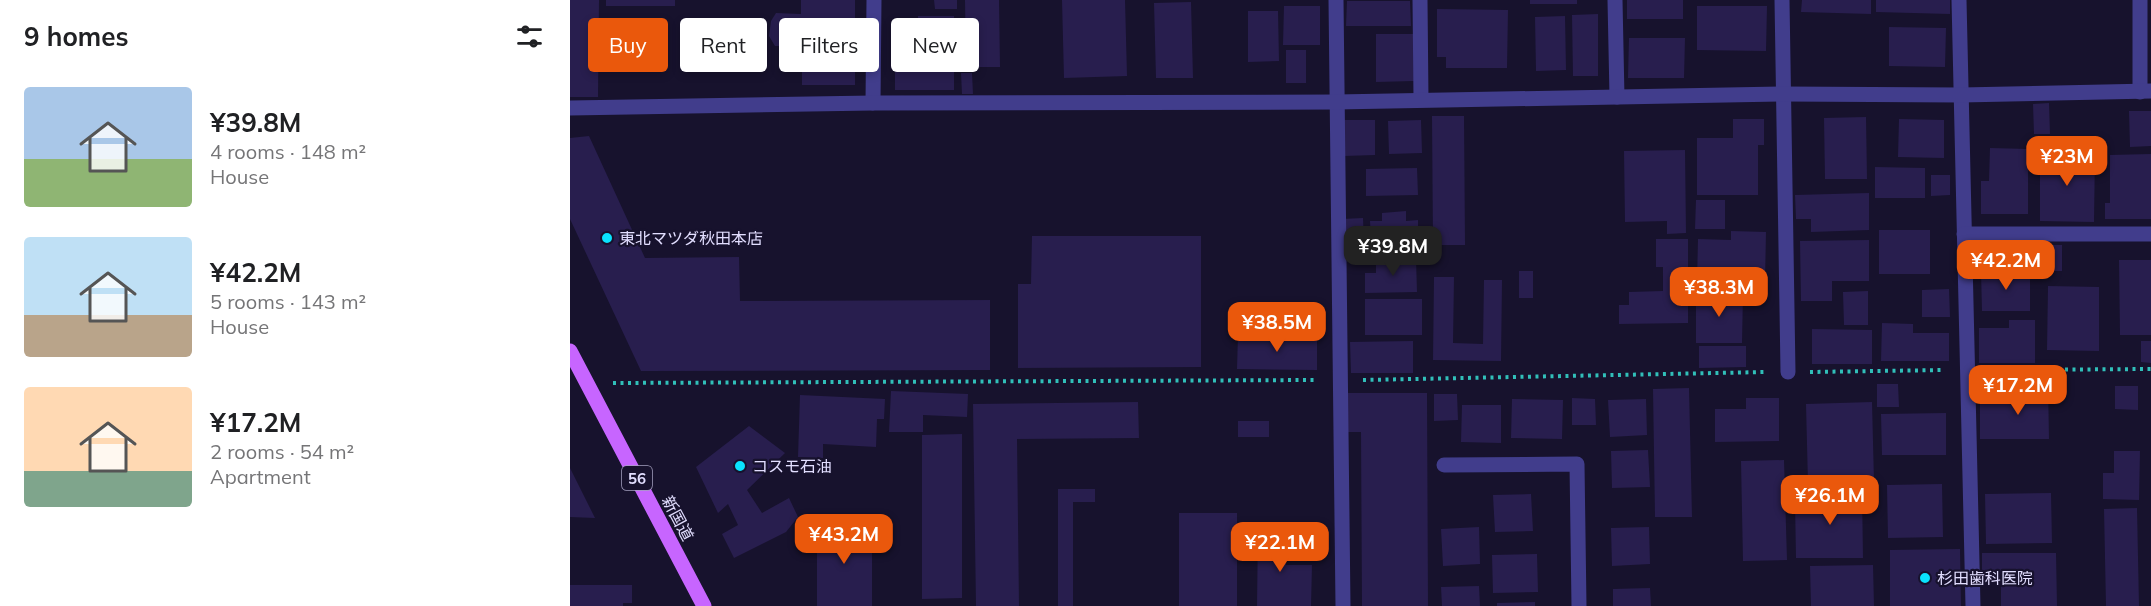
<!DOCTYPE html>
<html lang="en">
<head>
<meta charset="utf-8">
<style>
  body { margin:0; font-family:Mulish,"Noto Sans JP",sans-serif; background:#f2f2f2; color:#202124; height:100vh; display:flex; flex-direction:column; font-size:22px; white-space:nowrap }
  * { box-sizing:border-box; margin:0 }
  p { font-size:20px; color:#757577 }
  .icon { flex:none; width:33px; height:33px; fill:none; stroke:currentColor; stroke-width:2; stroke-linecap:round; stroke-linejoin:round }
  .map { position:relative; flex:1; overflow:hidden }
  .side { display:flex; flex-direction:column; background:#fff; width:570px }
  .side>* { flex:none }
  .banner { position:absolute; left:18px; top:18px; width:570px; height:54px; display:flex; gap:12px }
  .price { position:absolute; translate:-50% -51px; padding:0 14px; border-radius:12px; background:#ea580c; color:#fff; font-size:20px; line-height:39px; filter:drop-shadow(0 2px 3px #0008) }
  .price::after { content:''; position:absolute; left:50%; top:36px; width:18px; height:14px; margin-left:-9px; background:inherit; clip-path:polygon(0 0,100% 0,50% 100%) }
  .price.on { background:#222; color:#fff }
  ul { padding:0; list-style:none }
  li { display:flex; align-items:center; gap:18px; height:150px; padding:0 24px }
  li span { display:grid; place-items:center; flex:none; width:168px; height:120px; border-radius:6px; color:#555 }
  li>.icon { margin-inline-start:auto }
  span .icon { width:72px; height:72px; fill:#fffc; stroke-width:1 }
  li b { font-size:26px }
  h2 { display:flex; justify-content:space-between; align-items:center; height:72px; padding:0 24px; font-size:26px }
  .tag { padding:0 21px; border-radius:6px; background:#fff; box-shadow:0 3px 9px #0003; font-size:21px; line-height:54px }
  .tag.on { background:#ea580c; color:#fff }
  main { display:flex; flex:1; min-height:0 }
  .map>svg:first-child { display:block }
  .building { fill:#281e4e }
  .lines { fill:none; stroke-linecap:round; stroke-linejoin:round }
  .path { stroke:#31bfb9; stroke-width:4; stroke-dasharray:3 4.5; stroke-linecap:butt }
  .minor { stroke:#413d8c; stroke-width:15 }
  .major { stroke:#c765ff; stroke-width:15 }
  .poi-dot { fill:#0ae3fe; stroke:#17122d; stroke-width:2 }
  .labels { text-anchor:middle; dominant-baseline:central; stroke-width:4.5; stroke-linejoin:round; paint-order:stroke }
  .shield { fill:#17122d; stroke:#a5a1c0; stroke-width:1.5 }
  .shield-label { font-size:15px; font-weight:bold; fill:#e2deff }
  .poi-label { font-size:16px; fill:#e2deff; stroke:#17122d; text-anchor:start }
  .street-label { font-size:16px; fill:#e2deff; stroke:#17122d }
</style>
</head>
<body>
<main>
<section class="side">
<h2>9 homes<svg class="icon" aria-label="filters" viewBox="0 0 24 24"><path d="M4 7h16M4 17h16"/><circle cx="9" cy="7" r="2"/><circle cx="15" cy="17" r="2"/></svg></h2>
<ul>
<li><span style="background:linear-gradient(#a9c7e8 60%,#8fb573 0)"><svg class="icon" aria-label="home" viewBox="0 0 24 24"><path d="M3 11l9-7 9 7M6 9v11h12V9"/></svg></span><div><b>¥39.8M</b><p>4 rooms · 148 m²</p><p>House</p></div></li>
<li><span style="background:linear-gradient(#bfe0f5 65%,#b9a48a 0)"><svg class="icon" aria-label="home" viewBox="0 0 24 24"><path d="M3 11l9-7 9 7M6 9v11h12V9"/></svg></span><div><b>¥42.2M</b><p>5 rooms · 143 m²</p><p>House</p></div></li>
<li><span style="background:linear-gradient(#ffd9b3 70%,#7fa58c 0)"><svg class="icon" aria-label="home" viewBox="0 0 24 24"><path d="M3 11l9-7 9 7M6 9v11h12V9"/></svg></span><div><b>¥17.2M</b><p>2 rooms · 54 m²</p><p>Apartment</p></div></li>
</ul>
</section>
<div class="map">
<svg width="1581" height="606" viewBox="0 0 1581 606">
  <rect width="100%" height="100%" fill="#17122d"/>
  <g class="building">
    <polygon points="0,0 29,0 28,97 0,97"/>
    <rect x="36" y="0" width="69" height="6"/>
    <polygon points="231,0 285,0 285,85 232,85 232,46 205,46 199,36 201,21 206,13 231,14"/>
    <polygon points="364,0 387,0 387,9 365,9"/>
    <polygon points="395,0 429,0 430,67 396,67"/>
    <polygon points="492,0 555,0 557,76 494,78"/>
    <rect x="960" y="0" width="47" height="4"/>
    <rect x="1057" y="0" width="56" height="19"/>
    <polygon points="1232,0 1301,0 1301,14 1231,12"/>
    <polygon points="1306,0 1380,0 1380,14 1306,12"/>
    <polygon points="777,1 840,1 841,26 776,26"/>
    <polygon points="621,2 623,78 586,78 584,3"/>
    <polygon points="714,6 750,6 750,45 713,45"/>
    <polygon points="1127,6 1197,6 1196,51 1127,50"/>
    <polygon points="867,9 938,10 937,68 876,68 876,57 867,57"/>
    <polygon points="678,11 708,11 709,61 678,62"/>
    <polygon points="1028,14 1028,76 1003,76 1002,15"/>
    <polygon points="348,16 384,16 384,90 325,90 325,43 348,43"/>
    <polygon points="995,16 996,70 966,71 965,17"/>
    <polygon points="1319,27 1376,28 1375,67 1319,66"/>
    <polygon points="806,34 843,34 844,81 806,82"/>
    <polygon points="1059,38 1115,38 1114,78 1058,78"/>
    <rect x="716" y="50" width="20" height="33"/>
    <polygon points="391,73 402,73 403,94 392,94"/>
    <polygon points="1479,103 1480,134 1464,134 1463,104"/>
    <polygon points="1559,111 1581,111 1581,146 1560,147"/>
    <polygon points="862,116 894,116 895,245 863,245"/>
    <polygon points="1296,117 1297,179 1255,179 1254,118"/>
    <polygon points="1163,119 1194,119 1194,145 1188,145 1188,195 1127,195 1127,138 1163,138"/>
    <polygon points="1329,119 1374,120 1374,158 1328,157"/>
    <polygon points="774,120 805,120 805,155 774,156"/>
    <polygon points="851,120 852,153 819,154 818,121"/>
    <polygon points="19,136 75,258 169,257 170,301 420,300 420,370 71,371 0,219 0,138"/>
    <polygon points="1420,148 1458,149 1458,214 1411,214 1411,181 1419,181"/>
    <polygon points="1115,150 1116,233 1097,234 1097,221 1055,222 1054,151"/>
    <polygon points="1470,152 1525,152 1524,222 1470,221"/>
    <polygon points="1581,154 1581,219 1535,219 1535,203 1540,203 1540,155"/>
    <polygon points="1305,167 1355,168 1355,198 1305,198"/>
    <polygon points="847,168 848,195 796,196 796,169"/>
    <polygon points="1361,175 1380,175 1380,195 1361,196"/>
    <polygon points="1299,193 1299,230 1241,232 1241,219 1226,219 1225,195"/>
    <polygon points="1126,200 1155,200 1155,229 1125,229"/>
    <polygon points="836,211 836,221 848,220 848,239 801,241 800,221 812,221 812,213"/>
    <polygon points="793,218 794,242 773,242 772,219"/>
    <rect x="1309" y="230" width="51" height="44"/>
    <polygon points="1161,231 1196,232 1195,282 1127,281 1128,239 1161,240"/>
    <polygon points="462,236 631,236 631,367 448,368 448,284 461,284"/>
    <polygon points="1086,239 1118,239 1118,323 1049,324 1049,305 1059,305 1059,292 1093,291 1093,267 1086,267"/>
    <polygon points="1299,240 1299,281 1262,281 1262,301 1231,301 1230,241"/>
    <rect x="1406" y="244" width="18" height="15"/>
    <rect x="1466" y="245" width="26" height="26"/>
    <polygon points="846,258 847,292 795,293 795,273 806,273 806,259"/>
    <polygon points="1549,260 1581,260 1581,335 1550,335"/>
    <rect x="949" y="271" width="14" height="27"/>
    <polygon points="1411,271 1460,271 1460,311 1412,311"/>
    <polygon points="864,277 884,277 883,343 913,344 914,280 932,280 931,361 863,360"/>
    <polygon points="1478,286 1529,287 1529,351 1477,350"/>
    <polygon points="1379,289 1380,317 1352,317 1352,290"/>
    <polygon points="1298,291 1298,325 1274,325 1273,292"/>
    <polygon points="1126,293 1173,293 1172,343 1126,343"/>
    <rect x="795" y="299" width="57" height="36"/>
    <polygon points="1439,320 1465,320 1465,363 1409,363 1409,328 1439,328"/>
    <polygon points="1312,323 1343,324 1343,333 1379,333 1379,361 1311,361"/>
    <polygon points="1242,329 1302,330 1302,364 1242,364"/>
    <polygon points="668,335 747,336 747,370 667,369"/>
    <polygon points="843,341 843,373 781,373 780,342"/>
    <polygon points="1571,341 1581,341 1581,363 1571,362"/>
    <polygon points="1129,346 1176,346 1176,367 1129,368"/>
    <polygon points="1307,384 1328,384 1329,407 1307,407"/>
    <polygon points="1478,384 1479,439 1410,439 1410,403 1447,403 1447,385"/>
    <polygon points="1545,386 1568,386 1568,410 1545,409"/>
    <polygon points="1119,388 1122,517 1085,517 1083,389"/>
    <polygon points="321,391 398,394 397,417 353,415 353,432 319,432"/>
    <polygon points="776,393 857,393 858,606 792,606 791,432 776,432"/>
    <polygon points="864,394 887,394 888,420 864,421"/>
    <polygon points="230,395 315,399 314,419 307,419 306,447 253,444 253,458 228,457"/>
    <polygon points="1002,398 1025,399 1026,425 1002,425"/>
    <polygon points="1176,398 1209,398 1209,441 1145,442 1145,409 1176,409"/>
    <polygon points="942,399 993,400 992,439 941,438"/>
    <polygon points="1076,399 1077,435 1040,437 1038,400"/>
    <polygon points="568,402 569,438 447,439 449,606 406,606 403,404"/>
    <polygon points="1302,402 1304,482 1238,484 1236,404"/>
    <polygon points="892,405 931,405 931,443 891,442"/>
    <polygon points="1376,413 1376,455 1312,455 1311,414"/>
    <rect x="668" y="421" width="31" height="16"/>
    <polygon points="179,426 215,453 177,490 192,513 219,498 228,517 216,532 164,558 152,534 168,525 158,504 148,513 126,467"/>
    <polygon points="392,434 392,598 352,599 352,435"/>
    <polygon points="1078,450 1080,487 1042,488 1041,451"/>
    <polygon points="1544,451 1570,451 1569,500 1533,499 1533,473 1544,473"/>
    <polygon points="1214,460 1217,560 1173,561 1171,461"/>
    <polygon points="0,468 25,518 0,517"/>
    <polygon points="1372,484 1373,537 1318,538 1317,485"/>
    <polygon points="488,489 525,489 525,502 503,502 503,606 488,606"/>
    <polygon points="1292,491 1293,558 1226,558 1225,502 1247,501 1247,492"/>
    <polygon points="1481,493 1482,543 1416,544 1415,494"/>
    <polygon points="961,494 963,531 925,532 923,495"/>
    <polygon points="1567,508 1569,606 1536,606 1534,509"/>
    <rect x="609" y="513" width="58" height="93"/>
    <polygon points="247,523 302,524 302,606 247,606"/>
    <polygon points="909,527 910,564 873,566 871,529"/>
    <polygon points="1079,527 1080,564 1042,566 1041,528"/>
    <polygon points="688,529 716,529 716,565 742,565 741,606 687,606"/>
    <polygon points="1390,549 1391,606 1320,606 1320,550"/>
    <polygon points="1412,553 1486,553 1487,606 1431,606 1431,574 1412,574"/>
    <polygon points="967,554 968,592 923,593 922,555"/>
    <polygon points="1303,565 1304,606 1241,606 1240,566"/>
    <polygon points="0,585 62,585 62,603 53,603 53,606 0,606"/>
    <polygon points="909,586 910,606 872,606 871,587"/>
    <polygon points="1080,588 1081,606 1043,606 1043,589"/>
    <polygon points="965,602 965,606 927,606 927,603"/>
  </g>
  <g class="lines">
    <g class="path">
      <polyline points="1420,370 1581,369"/>
      <polyline points="1240,372 1373,370"/>
      <polyline points="793,380 1196,372"/>
      <polyline points="43,383 746,380"/>
    </g>
    <g class="minor">
      <polyline points="766,0 773,606"/>
      <polyline points="850,0 851,99"/>
      <polyline points="1045,0 1047,97"/>
      <polyline points="1212,0 1218,372"/>
      <polyline points="1389,0 1403,606"/>
      <polyline points="1570,0 1570,92"/>
      <polyline points="303,103 304,0"/>
      <polyline points="0,108 303,103 766,102 1213,94 1391,95 1581,91"/>
      <polyline points="1394,234 1581,234"/>
      <polyline points="874,465 1007,464 1009,606"/>
    </g>
    <polyline class="major" points="0,351 134,606"/>
  </g>
  <g class="poi-dot">
    <circle cx="37" cy="238" r="6"/>
    <circle cx="170" cy="466" r="6"/>
    <circle cx="1355" cy="578" r="6"/>
  </g>
  <g class="labels">
    <rect class="shield" x="52" y="466" width="30" height="24" rx="4.5"/>
    <g class="shield-label">
      <text x="67" y="478">56</text>
    </g>
    <g class="poi-label">
      <text x="49" y="238">東北マツダ秋田本店</text>
      <text x="182" y="466">コスモ石油</text>
      <text x="1367" y="578">杉田歯科医院</text>
    </g>
    <g class="street-label">
      <text transform="translate(108 518) rotate(62)">新国道</text>
    </g>
  </g>
</svg>
<b class="price" style="left:1497px;top:187px">¥23M</b>
<b class="price on" style="left:823px;top:277px">¥39.8M</b>
<b class="price" style="left:1436px;top:291px">¥42.2M</b>
<b class="price" style="left:1149px;top:318px">¥38.3M</b>
<b class="price" style="left:707px;top:353px">¥38.5M</b>
<b class="price" style="left:1448px;top:416px">¥17.2M</b>
<b class="price" style="left:1260px;top:526px">¥26.1M</b>
<b class="price" style="left:274px;top:565px">¥43.2M</b>
<b class="price" style="left:710px;top:573px">¥22.1M</b>
<div class="banner">
<a class="tag on">Buy</a>
<a class="tag">Rent</a>
<a class="tag">Filters</a>
<a class="tag">New</a>
</div>
</div>
</main>
</body>
</html>
